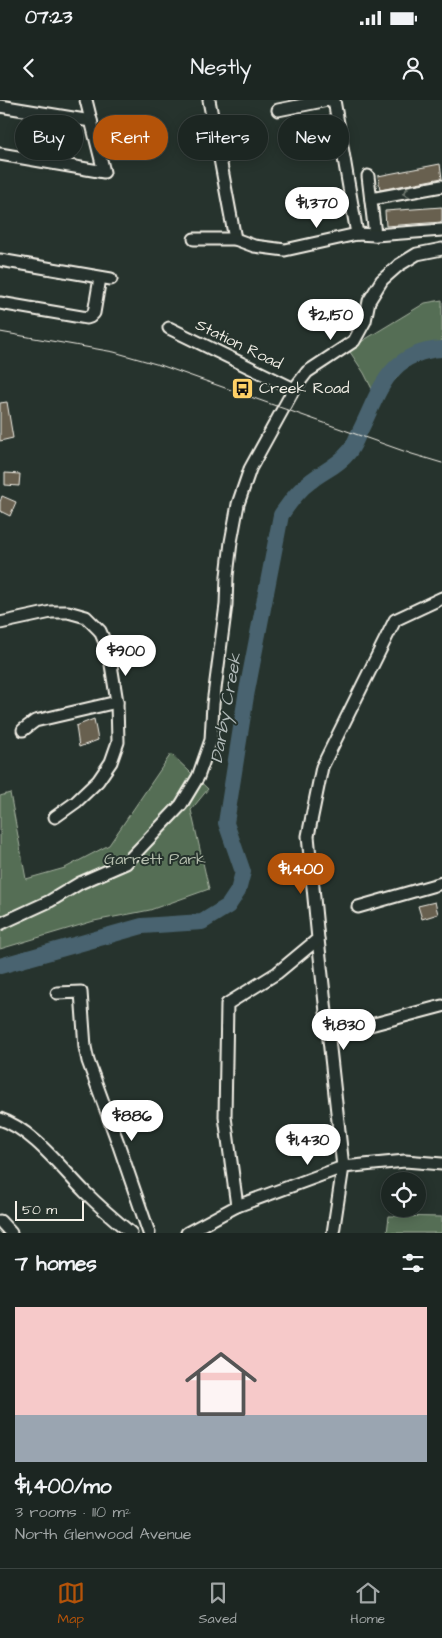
<!DOCTYPE html>
<html lang="en">
<head>
<meta charset="utf-8">
<style>
  body { margin:0; font-family:"Architects Daughter",sans-serif; background:#252e2a; color:#f1f3f6; height:100vh; display:flex; flex-direction:column; font-size:19px; white-space:nowrap }
  * { box-sizing:border-box; margin:0 }
  p { font-size:16px; color:#a0a5a5 }
  .icon { flex:none; width:28px; height:28px; fill:none; stroke:currentColor; stroke-width:2; stroke-linecap:round; stroke-linejoin:round }
  .map { position:relative; height:1133px; overflow:hidden }
  .side { display:flex; flex-direction:column; background:#1c2622; flex:1 }
  .side>* { flex:none }
  .top-card { position:absolute; left:15px; top:15px; width:412px; height:45px; display:flex; gap:10px }
  .controls { position:absolute; left:381px; top:1072px; display:grid; gap:10px }
  .controls a { display:grid; place-items:center; width:45px; height:45px; border-radius:50%; background:#1c2622; box-shadow:0 2px 12px #0003,0 0 0 1px #3a4340; font-size:25px }
  .scale { position:absolute; left:15px; bottom:12px; width:69px; box-sizing:border-box; padding-left:5px; border:2px solid #f4f1e8; border-top:0; font-size:14px; line-height:18px; white-space:nowrap; color:#f4f1e8; -webkit-text-stroke:4px #26332d; paint-order:stroke }
  .price { position:absolute; translate:-50% -42px; padding:0 11px; border-radius:18px; background:#fff; color:#222; font-size:16px; line-height:32px; filter:drop-shadow(0 1px 2px #0008) }
  .price::after { content:''; position:absolute; left:50%; top:30px; width:15px; height:11px; margin-left:-8px; background:inherit; clip-path:polygon(0 0,100% 0,50% 100%) }
  .price.on { background:#b45309; color:#fff }
  ul { padding:0; list-style:none }
  li { display:grid; align-content:center; gap:10px; height:265px; padding:0 15px }
  li+li { border-top:1px solid #3a4340 }
  li span { display:grid; place-items:center; height:155px; border-radius:0px; color:#555 }
  li>.icon { margin-inline-start:auto }
  span .icon { width:90px; height:90px; fill:#fffc; stroke-width:1 }
  li b { font-size:21px }
  h2 { display:flex; justify-content:space-between; align-items:center; height:60px; padding:0 15px; font-size:21px }
  .tag { padding:0 18px; border-radius:22px; background:#1c2622; box-shadow:0 2px 12px #0003,0 0 0 1px #3a4340; font-size:18px; line-height:45px }
  .tag.on { background:#b45309; color:#fff }
  .status { display:flex; justify-content:space-between; align-items:center; height:35px; padding:0 25px; background:#1c2622; direction:ltr }
  .status svg { height:14px; fill:currentColor }
  header { display:flex; justify-content:space-between; align-items:center; height:65px; padding:0 15px; background:#1c2622; font-size:22px; font-weight:600 }
  .dock { display:flex; justify-content:space-around; align-items:center; height:70px; border-top:1px solid #3a4340; background:#1c2622; font-size:14px; color:#a0a5a5 }
  .dock a { display:grid; justify-items:center; gap:2px }
  .dock .on { color:#b45309 }
  .map>svg:first-child { display:block }
  .park { fill:#546e55; stroke:#a4b09e }
  .lines { fill:none; stroke-linecap:round; stroke-linejoin:round }
  .river { stroke:#4a646f; stroke-width:16 }
  .building { fill:#676050; stroke:#f4f1e8 }
  .minor-casing { stroke:#f4f1e8; stroke-width:15 }
  .minor { stroke:#26332d; stroke-width:11 }
  .tram { stroke:#f4f1e8; stroke-width:1 }
  .oneway { stroke:#6e766e }
  .labels { text-anchor:middle; dominant-baseline:central; stroke-width:4; stroke-linejoin:round; paint-order:stroke }
  .street-label { font-size:16px; fill:#f4f1e8; stroke:#26332d }
  .poi-label { font-size:16px; fill:#f4f1e8; stroke:#26332d; text-anchor:start }
  .park-label { font-size:16px; fill:#b4bdad; stroke:#26332d }
  .water-label { font-size:18px; font-style:italic; fill:#b0b9b8; stroke:#26332d }
</style>
</head>
<body>
<div class="status"><b>07:23</b><svg viewBox="0 0 49 12"><path d="M0 12V9h3v3zM5 12V6h3v6zM10 12V3h3v9zM15 12V0h3v12zM26 1h20v11H26zM47 4h2v5h-2z"/></svg></div>
<header><svg class="icon" aria-label="back" viewBox="0 0 24 24"><path d="M15 5l-7 7 7 7"/></svg>Nestly<svg class="icon" aria-label="person" viewBox="0 0 24 24"><circle cx="12" cy="8" r="4"/><path d="M4 21q1-7 8-7t8 7"/></svg></header>
<div class="map">
<svg width="442" height="1133" viewBox="0 0 442 1133">
  <rect width="100%" height="100%" fill="#26332d"/>
  <filter id="ink" filterUnits="userSpaceOnUse"><feTurbulence type="fractalNoise" baseFrequency=".02" numOctaves="2"/><feDisplacementMap in="SourceGraphic" scale="10" xChannelSelector="R" yChannelSelector="G"/><feConvolveMatrix kernelMatrix="1 2 1 2 8 2 1 2 1" color-interpolation-filters="sRGB"/></filter>
  <g filter="url(#ink)">
    <g class="park">
      <polygon points="442,200 442,241 408,262 395,280 376,297 364,273 350,252 364,240 425,203"/>
      <polygon points="171,654 208,689 191,710 209,789 150,810 94,821 0,849 0,696 10,693 26,779 65,768 109,745"/>
      <polygon points="389,1116 442,1117 442,1133 387,1133"/>
    </g>
    <g class="lines">
      <path class="river" d="M0 866 142 826 202 822 228 806 238 791 243 772 226 723 246 596 281 415C290 402 298 390 311 381 323 371 338 366 348 353 353 348 356 339 359 333 380 292 387 252 442 249"/>
    </g>
    <g class="building">
      <polygon points="440,64 442,78 380,90 378,76"/>
      <polygon points="442,107 442,122 386,126 385,111"/>
      <polygon points="7,302 13,338 0,341 0,303"/>
      <polygon points="5,373 20,374 19,386 5,385"/>
      <polygon points="2,396 16,402 10,416 0,411 0,402"/>
      <polygon points="94,619 98,640 79,647 76,626"/>
      <polygon points="435,802 438,814 422,819 418,806"/>
    </g>
    <g class="lines">
      <defs>
        <g id="minor">
          <polyline points="209,0 235,139"/>
          <polyline points="334,0 357,134"/>
          <polyline points="0,6 91,21"/>
          <polyline points="278,10 328,0"/>
          <polyline points="0,54 104,72 86,0"/>
          <polyline points="368,76 375,135"/>
          <polyline points="371,99 442,86"/>
          <polyline points="194,139 235,139 254,146 285,150 357,134 375,135 442,130"/>
          <polyline points="0,160 111,179"/>
          <polyline points="0,203 87,218 90,217 94,213 100,178"/>
          <polyline points="169,228 294,289"/>
          <polyline points="0,523 51,512 68,512 86,517 100,531 109,552 117,602 118,642 111,662 98,681 76,702 55,717"/>
          <polyline points="23,630 35,621 117,602"/>
          <polyline points="358,807 442,783"/>
          <polyline points="0,824 50,801 80,783 126,763 181,705 198,677 211,640 213,604 226,505 227,476 231,442 238,404 250,369 294,289 307,272 354,241 365,221 369,201 382,180 399,165 417,154 442,149"/>
          <polyline points="318,839 343,1067 333,1133"/>
          <polyline points="57,893 81,892 85,947 88,961 118,1043 149,1133"/>
          <polyline points="329,936 442,906"/>
          <path d="M0 1019C32 1029 62 1069 85 1092 99 1106 115 1120 131 1133"/>
          <polyline points="237,1106 225,1017 227,904 277,873 318,839 308,736 322,667 395,520 442,498"/>
          <polyline points="0,1121 11,1133"/>
          <polyline points="187,1133 237,1106 343,1067 405,1061 442,1064"/>
        </g>
      </defs>
      <use href="#minor" class="minor-casing"/>
      <use href="#minor" class="minor"/>
      <polyline class="tram" points="0,232 114,252 163,266 412,354 442,363"/>
    </g>
    <defs><path id="oneway-chevron" d="M-2-3.5L2.5 0L-2 3.5" fill="none" stroke-width="1.6" stroke-linecap="round" stroke-linejoin="round" transform="scale(1.25)"/></defs>
    <use class="oneway" href="#oneway-chevron" transform="translate(406 93) rotate(170)"/>
  </g>
  <defs>
    <symbol id="bus-square" viewBox="-11 -11 22 22"><rect x="-9" y="-9" width="18" height="18" rx="4" fill="#ffd166" stroke="#26332d"/><path d="M-5-6H5V4H4V6H2V4H-2V6H-4V4H-5ZM-3.5-4V0h7V-4ZM-3.5 1.2v1.5H-2V1.2ZM2 1.2v1.5H3.5V1.2Z" fill="#111"/></symbol>
  </defs>
  <g fill-rule="evenodd">
    <use href="#bus-square" x="230" y="276" width="25" height="25"/>
  </g>
  <g class="labels">
    <g class="street-label">
      <text transform="translate(239 244) rotate(26)">Station Road</text>
    </g>
    <g class="poi-label">
      <text x="259" y="288">Creek Road</text>
    </g>
    <g class="park-label">
      <text x="155" y="759">Garrett Park</text>
    </g>
    <g class="water-label">
      <text transform="translate(226 608) rotate(-80)">Darby Creek</text>
    </g>
  </g>
</svg>
<div class="controls">
<a><svg class="icon" aria-label="locate" viewBox="0 0 24 24"><circle cx="12" cy="12" r="6"/><path d="M12 2v4M12 18v4M2 12h4M18 12h4"/></svg></a>
</div>
<div class="scale">50 m</div>
<b class="price" style="left:317px;top:129px">$1,370</b>
<b class="price" style="left:331px;top:241px">$2,150</b>
<b class="price" style="left:126px;top:577px">$900</b>
<b class="price on" style="left:301px;top:795px">$1,400</b>
<b class="price" style="left:344px;top:951px">$1,830</b>
<b class="price" style="left:132px;top:1042px">$886</b>
<b class="price" style="left:308px;top:1066px">$1,430</b>
<div class="top-card">
<a class="tag">Buy</a>
<a class="tag on">Rent</a>
<a class="tag">Filters</a>
<a class="tag">New</a>
</div>
</div>
<section class="side">
<h2>7 homes<svg class="icon" aria-label="filters" viewBox="0 0 24 24"><path d="M4 7h16M4 17h16"/><circle cx="9" cy="7" r="2"/><circle cx="15" cy="17" r="2"/></svg></h2>
<ul>
<li><span style="background:linear-gradient(#f6c9c9 70%,#9aa5b1 0)"><svg class="icon" aria-label="home" viewBox="0 0 24 24"><path d="M3 11l9-7 9 7M6 9v11h12V9"/></svg></span><div><b>$1,400/mo</b><p>3 rooms · 110 m²</p><p>North Glenwood Avenue</p></div></li>
</ul>
</section>
<nav class="dock">
<a class="on"><svg class="icon" aria-label="map" viewBox="0 0 24 24"><path d="M3 6l6-2 6 2 6-2v14l-6 2-6-2-6 2zM9 4v14M15 6v14"/></svg>Map</a>
<a><svg class="icon" aria-label="saved" viewBox="0 0 24 24"><path d="M7 4h10v16l-5-4-5 4z"/></svg>Saved</a>
<a><svg class="icon" aria-label="home" viewBox="0 0 24 24"><path d="M3 11l9-7 9 7M6 9v11h12V9"/></svg>Home</a>
</nav>
</body>
</html>
